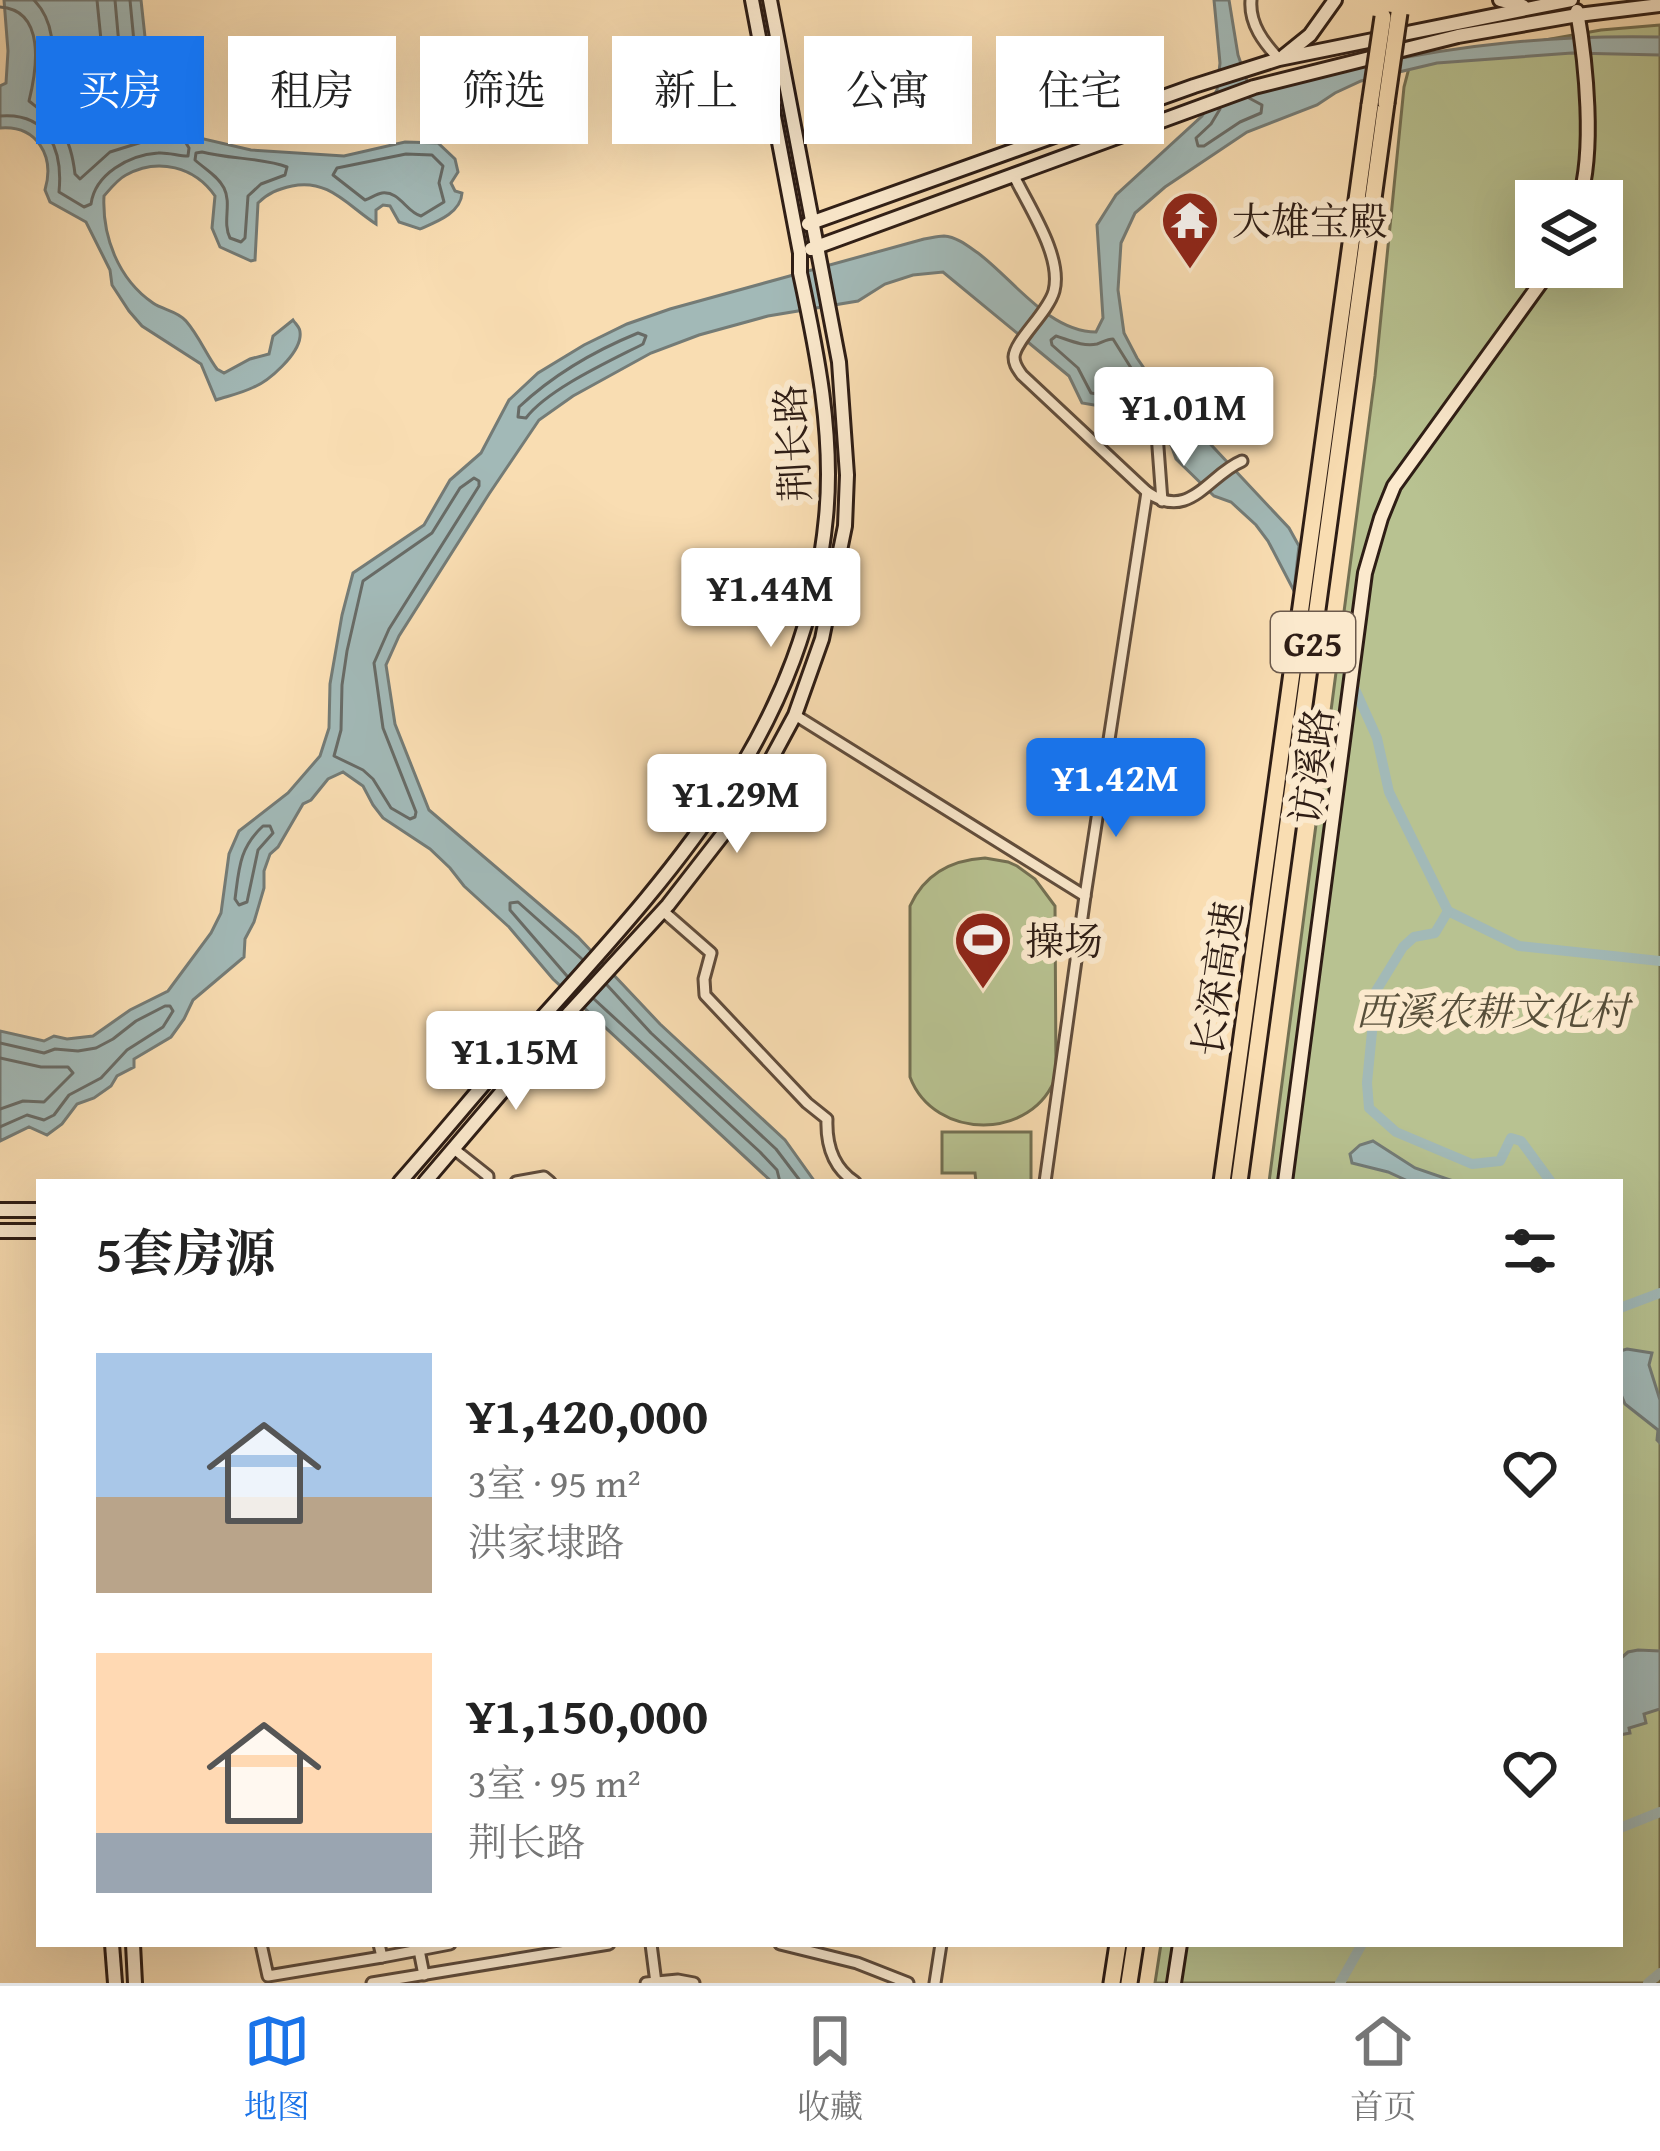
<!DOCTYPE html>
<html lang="zh">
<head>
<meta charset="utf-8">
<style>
  body { margin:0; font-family:"Gentium Book Plus","Noto Serif SC",serif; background:#f6f6f6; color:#222; height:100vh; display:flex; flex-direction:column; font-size:45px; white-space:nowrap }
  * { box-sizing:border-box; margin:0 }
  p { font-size:39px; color:#767676 }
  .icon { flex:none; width:66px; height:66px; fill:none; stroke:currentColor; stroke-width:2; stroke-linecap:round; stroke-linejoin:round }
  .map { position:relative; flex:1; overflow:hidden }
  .panel { position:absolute; left:36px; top:1179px; width:1587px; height:768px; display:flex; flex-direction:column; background:#fff; border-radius:0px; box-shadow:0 12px 48px #0002 }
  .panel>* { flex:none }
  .banner { position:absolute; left:36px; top:36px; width:1590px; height:108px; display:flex; gap:24px }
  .fabs { position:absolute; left:1515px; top:180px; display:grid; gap:24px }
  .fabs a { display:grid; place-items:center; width:108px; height:108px; border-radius:0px; background:#fff; box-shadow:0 12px 48px #0002; font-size:60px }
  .price { position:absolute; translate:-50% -102px; padding:0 27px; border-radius:12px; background:#fff; color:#222; font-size:39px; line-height:78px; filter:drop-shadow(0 3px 6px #0008) }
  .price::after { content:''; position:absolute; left:50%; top:72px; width:36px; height:27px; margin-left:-18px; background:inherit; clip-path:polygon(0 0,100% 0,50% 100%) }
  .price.selected { background:#1a73e8; color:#fff }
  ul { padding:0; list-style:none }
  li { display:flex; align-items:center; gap:36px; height:300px; padding:0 60px }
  li span { display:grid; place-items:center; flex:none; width:336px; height:240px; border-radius:0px; color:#555 }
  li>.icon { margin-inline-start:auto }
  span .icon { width:144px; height:144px; fill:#fffc; stroke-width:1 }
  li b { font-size:51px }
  h2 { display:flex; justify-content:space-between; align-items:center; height:144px; padding:0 60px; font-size:51px }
  .chip { padding:0 42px; border-radius:0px; background:#fff; box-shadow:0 12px 48px #0002; font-size:42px; line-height:108px }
  .chip.selected { background:#1a73e8; color:#fff }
  .menu { display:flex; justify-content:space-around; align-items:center; height:168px; border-top:3px solid #e0e0e0; background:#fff; font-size:33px; color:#767676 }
  .menu a { display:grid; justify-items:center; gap:6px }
  .menu .selected { color:#1a73e8 }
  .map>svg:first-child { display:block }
  .green { fill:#b8c291; stroke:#737053; stroke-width:3; fill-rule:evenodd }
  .water { fill:#a2b9b7; stroke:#747b76; stroke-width:3 }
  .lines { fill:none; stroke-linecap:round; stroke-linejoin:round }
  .shore { stroke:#686b66; stroke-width:3 }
  .canal { stroke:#a2b9b7; stroke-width:10 }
  .street-casing { stroke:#614d3c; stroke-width:15 }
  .secondary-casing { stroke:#2e1d15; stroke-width:18 }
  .highway-casing { stroke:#2e1d15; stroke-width:21 }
  .street { stroke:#fbe9cd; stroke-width:9 }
  .secondary { stroke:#fbe9cd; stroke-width:12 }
  .highway { stroke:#f9ddb2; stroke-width:15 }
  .highway-bridge-casing { stroke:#2e1d15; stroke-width:21; stroke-linecap:butt }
  .highway-bridge { stroke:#f9ddb2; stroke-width:15 }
  .labels { text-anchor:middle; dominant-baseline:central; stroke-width:12; stroke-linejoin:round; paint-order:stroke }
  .shield { fill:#fbe9cd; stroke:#6c5a4c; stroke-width:3 }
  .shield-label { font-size:36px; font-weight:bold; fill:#2e1d15 }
  .poi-label { font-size:39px; fill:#2e1d15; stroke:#fbe9cd; text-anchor:start }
  .street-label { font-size:39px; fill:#2e1d15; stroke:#fbe9cd }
  .park-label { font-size:39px; font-style:italic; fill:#574f3a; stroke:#fbe9cd }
</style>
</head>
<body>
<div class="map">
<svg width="1660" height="1983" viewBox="0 0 1660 1983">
  <rect width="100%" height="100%" fill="#f9ddb2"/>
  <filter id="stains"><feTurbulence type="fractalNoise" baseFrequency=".00167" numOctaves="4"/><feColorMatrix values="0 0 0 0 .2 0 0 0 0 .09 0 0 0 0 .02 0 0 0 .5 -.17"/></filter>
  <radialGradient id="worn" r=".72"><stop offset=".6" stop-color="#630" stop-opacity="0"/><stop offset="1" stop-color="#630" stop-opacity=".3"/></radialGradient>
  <g class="green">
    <path d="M1660 25V1983H1155L1161 1944H1620V1182H1269L1375 376 1404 87 1410 64 1601 30ZM1536 201H1602V267H1536Z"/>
    <path d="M985 858 1008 862 1017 866 1035 879 1055 906 1056 1076C1034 1141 934 1141 910 1077V906C924 875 951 860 985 858Z"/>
    <polygon points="942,1132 1031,1132 1031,1182 976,1182 975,1173 942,1173"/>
  </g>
  <g class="water">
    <path d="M4 0H141L145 37 168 65 173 99 195 137 251 150 344 156 405 142 438 143 455 159 458 172 451 183 455 191 462 193C461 213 436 222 420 229L399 222 390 206 383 205 376 210V224C348 206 328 178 292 186 278 189 268 193 258 203L255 260 251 261 220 247 212 228 215 196C195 167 158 157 126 175 118 179 110 189 104 196 102 236 118 279 153 303 163 310 178 311 186 321 199 336 206 354 217 369L224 373 250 359 269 354 273 336 293 320C298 327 301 328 300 337 298 355 269 381 254 387 242 393 228 396 216 400L201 364 142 326 129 311 112 285 110 270 86 222 50 202 45 190C55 156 37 125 0 128V86L6 83 8 51Z"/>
    <path d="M1214 0H1229L1238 55 1248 84 1261 91C1295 86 1327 72 1361 66 1464 44 1555 35 1660 37V55L1572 53 1437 63 1361 81 1335 93 1317 105 1247 132 1165 187 1135 213 1121 243 1118 290 1124 333 1137 358 1157 387 1289 528 1299 546 1294 591 1268 541 1256 525 1231 502 1214 496 1176 459 1166 431 1155 419 1135 412 1082 403 1069 376 943 272 913 275 885 284 858 301 768 316 699 335 651 353 573 396 539 420 489 494 399 636 386 665 395 724 429 810 578 937 660 1024 785 1140 815 1182H772L553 979 509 927 464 886 450 868 430 849 383 818 373 805 363 786 343 772 328 779 311 800 303 804 278 847 270 854 264 871V888L254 922 245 939 244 957 193 1000 184 1019 171 1037 134 1059V1067L117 1076 111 1086 94 1098 77 1104 62 1124 47 1135 29 1127 0 1141V1031L44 1041 54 1036 67 1039 93 1036 130 1010 168 991 211 933 221 913 229 854 239 831 288 793 320 756 329 728 330 684 342 615 353 573 424 525 450 480 481 453 509 400 538 373 584 345 627 324 670 309 924 239C931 238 937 236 944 236 957 237 968 246 978 253 1014 280 1049 332 1096 332L1103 318 1097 225 1116 195 1202 116 1217 90 1220 63Z"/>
    <polygon points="1373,1141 1415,1168 1456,1182 1410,1182 1388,1172 1352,1163 1350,1154 1360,1145"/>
    <polygon points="1627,1349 1652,1353 1649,1365 1660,1400 1660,1443 1657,1440 1658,1430 1625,1404 1620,1392 1620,1351"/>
    <polygon points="1638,1650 1660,1651 1660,1709 1644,1714 1646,1723 1629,1728 1630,1733 1620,1735 1620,1659 1628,1652"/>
  </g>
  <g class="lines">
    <g class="shore">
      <path d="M34 0C59 26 52 60 51 93L76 117 88 138 93 141 130 126 133 122 125 81 110 66 102 50 97 0"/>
      <path d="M0 7C46 10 37 69 29 101 60 126 70 132 75 174L80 179 110 152 155 138 158 134 147 107 142 74 119 45 115 0"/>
      <polyline points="1220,109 1211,124 1196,138 1198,146 1204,146 1240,122 1261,113 1262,105 1249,98"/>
      <path d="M0 116C49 112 63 151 59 192L84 207 91 204C95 174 129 155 158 153 168 152 178 156 188 156L189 148 162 104 156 68 134 42 130 0"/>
      <path d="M202 152C229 159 264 158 287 167L285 175 261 184 248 196 245 238 241 242 230 238C222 222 232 204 224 188 218 176 205 169 195 160L196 153Z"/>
      <path d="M406 154 432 155 443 166 439 183 444 202 421 216C406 212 400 191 382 193 376 194 371 198 365 200L333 175 337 168Z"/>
      <path d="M638 333 646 336 643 344C610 361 548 389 526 418L518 417 519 407C553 375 594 351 638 333Z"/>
      <path d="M1056 336C1069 340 1083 347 1097 344 1103 342 1107 339 1113 339L1146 392V398L1140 401 1091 393 1078 368 1052 345 1051 340Z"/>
      <polygon points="474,478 479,481 479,486 389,629 374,663 383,728 416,812 415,817 410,819 391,808 373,779 363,770 334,756 341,730 342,685 347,651 363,581 432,533 460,488"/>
      <path d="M263 826H270L273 833 258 850 247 902 239 905 235 899C239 869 239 848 263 826Z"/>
      <polyline points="567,976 510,910 510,903 518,902 582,959"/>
      <polyline points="607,985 651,1033 776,1149 801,1182"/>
      <polyline points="594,999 760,1152 777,1170 780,1182"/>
      <polyline points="0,1043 44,1053 55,1049 78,1051 96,1048 113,1039 136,1021 165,1006 170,1006 173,1011 163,1027 127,1050 101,1078 69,1095 54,1115 44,1120 27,1115 0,1127"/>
      <polyline points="0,1058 41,1067 68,1067 73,1073 44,1102 23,1101 0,1109"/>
    </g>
    <g class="canal">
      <polyline points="1325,623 1377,738 1389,792 1448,911 1519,946 1660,961"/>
      <polyline points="1448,911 1435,933 1414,937 1403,947 1376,991 1367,1083 1369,1108 1396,1132 1472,1164 1500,1161 1511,1138 1521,1141 1551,1182"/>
      <polyline points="1620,1308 1660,1293"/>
      <polyline points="1620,1828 1660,1812"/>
      <polyline points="1340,1983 1362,1944"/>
      <polyline points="1648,1983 1660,1973"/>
    </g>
    <defs>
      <g id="street">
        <path d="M1251 0C1249 24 1264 43 1279 59"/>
        <path d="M1013 174C1028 206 1063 256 1054 291 1048 313 1015 340 1014 357 1014 365 1018 369 1022 375L1147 492C1190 522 1208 475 1242 461"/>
        <polyline points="1162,501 1157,434 1181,409 1189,405"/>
        <polyline points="795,715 1085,896"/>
        <path d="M663 911 711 953 704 979 705 995 807 1103 827 1119C826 1144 832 1167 855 1182"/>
        <polyline points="454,1149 488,1176 488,1182"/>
        <polyline points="516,1182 544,1177 550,1182"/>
        <polyline points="1045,1182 1085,896 1147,492"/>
        <polyline points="261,1944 268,1976 382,1957"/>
        <polyline points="379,1944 382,1957 419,1950"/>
        <polyline points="651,1944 656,1983"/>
        <polyline points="780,1944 857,1963 908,1983"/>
        <polyline points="424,1975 419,1950 450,1944"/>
        <polyline points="372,1983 609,1944"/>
        <polyline points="646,1983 678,1980 694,1983"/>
        <polyline points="935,1983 941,1944"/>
      </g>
      <g id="secondary">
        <polyline points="1500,0 1523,6"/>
        <path d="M1577 11C1586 63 1595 151 1579 201"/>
        <polyline points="1284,56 1310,35 1335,0"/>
        <polyline points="808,224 1194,86 1279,59 1571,0"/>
        <polyline points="811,249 1254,87 1458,36 1578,15 1660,5"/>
        <path d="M400 1182C438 1139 475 1094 513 1050 655 890 805 743 826 517 834 435 817 352 800 273V253L752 0"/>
        <polyline points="425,1182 570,1012 668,905 748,802 795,715 822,639 845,526 847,475 839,362 770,0"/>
        <polyline points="1285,1182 1365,573 1381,518 1394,486 1552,267"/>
        <polyline points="0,1210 39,1210"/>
        <polyline points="0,1231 39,1231"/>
        <polyline points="112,1944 115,1983"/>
        <polyline points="133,1944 135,1983"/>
        <polyline points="1174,1983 1180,1944"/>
      </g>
      <g id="highway">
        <polyline points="1222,1182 1370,105"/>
        <polyline points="1239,1182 1386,103"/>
        <polyline points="1112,1983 1118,1944"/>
        <polyline points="1129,1983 1135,1944"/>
      </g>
    </defs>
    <use href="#street" class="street-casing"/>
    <use href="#secondary" class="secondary-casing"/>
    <use href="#highway" class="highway-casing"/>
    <use href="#street" class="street"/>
    <use href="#secondary" class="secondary"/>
    <use href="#highway" class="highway"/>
    <defs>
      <g id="highway-bridge">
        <polyline points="1386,103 1399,13"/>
        <polyline points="1370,105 1383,17"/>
      </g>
    </defs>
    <use href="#highway-bridge" class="highway-bridge-casing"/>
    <use href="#highway-bridge" class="highway-bridge"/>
  </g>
  <defs>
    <symbol id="temple-pin" viewBox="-11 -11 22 30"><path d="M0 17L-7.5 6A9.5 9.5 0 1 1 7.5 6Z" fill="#8f2418" stroke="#fbe9cd"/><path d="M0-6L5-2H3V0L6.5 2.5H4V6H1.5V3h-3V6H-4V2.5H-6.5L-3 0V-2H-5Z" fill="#fff"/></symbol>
    <symbol id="stadium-pin" viewBox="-11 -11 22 30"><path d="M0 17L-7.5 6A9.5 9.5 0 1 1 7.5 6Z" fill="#8f2418" stroke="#fbe9cd"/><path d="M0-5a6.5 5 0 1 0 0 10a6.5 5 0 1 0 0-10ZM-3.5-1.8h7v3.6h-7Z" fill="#fff"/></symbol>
  </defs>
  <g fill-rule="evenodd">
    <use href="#temple-pin" x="1157" y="187" width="66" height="90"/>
    <use href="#stadium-pin" x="950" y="907" width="66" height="90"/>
  </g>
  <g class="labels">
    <rect class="shield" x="1271" y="612" width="84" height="60" rx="9"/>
    <g class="shield-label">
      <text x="1313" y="642">G25</text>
    </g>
    <g class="poi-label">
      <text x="1232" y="220">大雄宝殿</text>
      <text x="1025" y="940">操场</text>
    </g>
    <g class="street-label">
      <text transform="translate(792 443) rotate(-93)">荆长路</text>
      <text transform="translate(1311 766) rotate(-83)">访溪路</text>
      <text transform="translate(1217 979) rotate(-82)">长深高速</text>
    </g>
    <g class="park-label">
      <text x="1492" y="1010">西溪农耕文化村</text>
    </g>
  </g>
  <rect width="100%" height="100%" filter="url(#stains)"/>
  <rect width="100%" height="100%" fill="url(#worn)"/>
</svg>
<div class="fabs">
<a><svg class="icon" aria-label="layers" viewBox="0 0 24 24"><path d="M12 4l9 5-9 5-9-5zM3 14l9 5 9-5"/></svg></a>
</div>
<b class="price" style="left:1184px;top:469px">¥1.01M</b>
<b class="price" style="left:771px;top:650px">¥1.44M</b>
<b class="price selected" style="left:1116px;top:840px">¥1.42M</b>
<b class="price" style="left:737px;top:856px">¥1.29M</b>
<b class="price" style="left:516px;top:1113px">¥1.15M</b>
<div class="banner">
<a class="chip selected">买房</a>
<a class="chip">租房</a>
<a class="chip">筛选</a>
<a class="chip">新上</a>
<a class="chip">公寓</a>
<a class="chip">住宅</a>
</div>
<section class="panel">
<h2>5套房源<svg class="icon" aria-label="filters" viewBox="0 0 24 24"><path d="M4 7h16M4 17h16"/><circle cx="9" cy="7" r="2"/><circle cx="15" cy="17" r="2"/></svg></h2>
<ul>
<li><span style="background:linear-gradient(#a9c7e8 60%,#b9a48a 0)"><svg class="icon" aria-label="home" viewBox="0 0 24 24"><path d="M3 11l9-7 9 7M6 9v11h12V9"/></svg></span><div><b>¥1,420,000</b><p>3室 · 95 m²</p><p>洪家埭路</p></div><svg class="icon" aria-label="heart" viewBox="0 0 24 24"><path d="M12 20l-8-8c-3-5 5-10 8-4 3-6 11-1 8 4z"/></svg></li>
<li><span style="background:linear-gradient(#ffd9b3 75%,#9aa5b1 0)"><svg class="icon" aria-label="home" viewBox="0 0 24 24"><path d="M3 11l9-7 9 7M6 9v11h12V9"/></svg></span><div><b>¥1,150,000</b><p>3室 · 95 m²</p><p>荆长路</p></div><svg class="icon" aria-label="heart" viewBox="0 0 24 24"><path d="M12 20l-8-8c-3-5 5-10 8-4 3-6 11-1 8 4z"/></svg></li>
</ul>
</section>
</div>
<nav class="menu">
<a class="selected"><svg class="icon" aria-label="map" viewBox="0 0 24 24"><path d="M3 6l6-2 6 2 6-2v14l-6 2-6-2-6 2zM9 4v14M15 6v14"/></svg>地图</a>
<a><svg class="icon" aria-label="saved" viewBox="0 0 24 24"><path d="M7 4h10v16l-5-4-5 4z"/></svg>收藏</a>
<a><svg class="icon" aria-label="home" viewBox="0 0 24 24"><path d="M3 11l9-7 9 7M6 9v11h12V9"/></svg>首页</a>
</nav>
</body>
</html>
